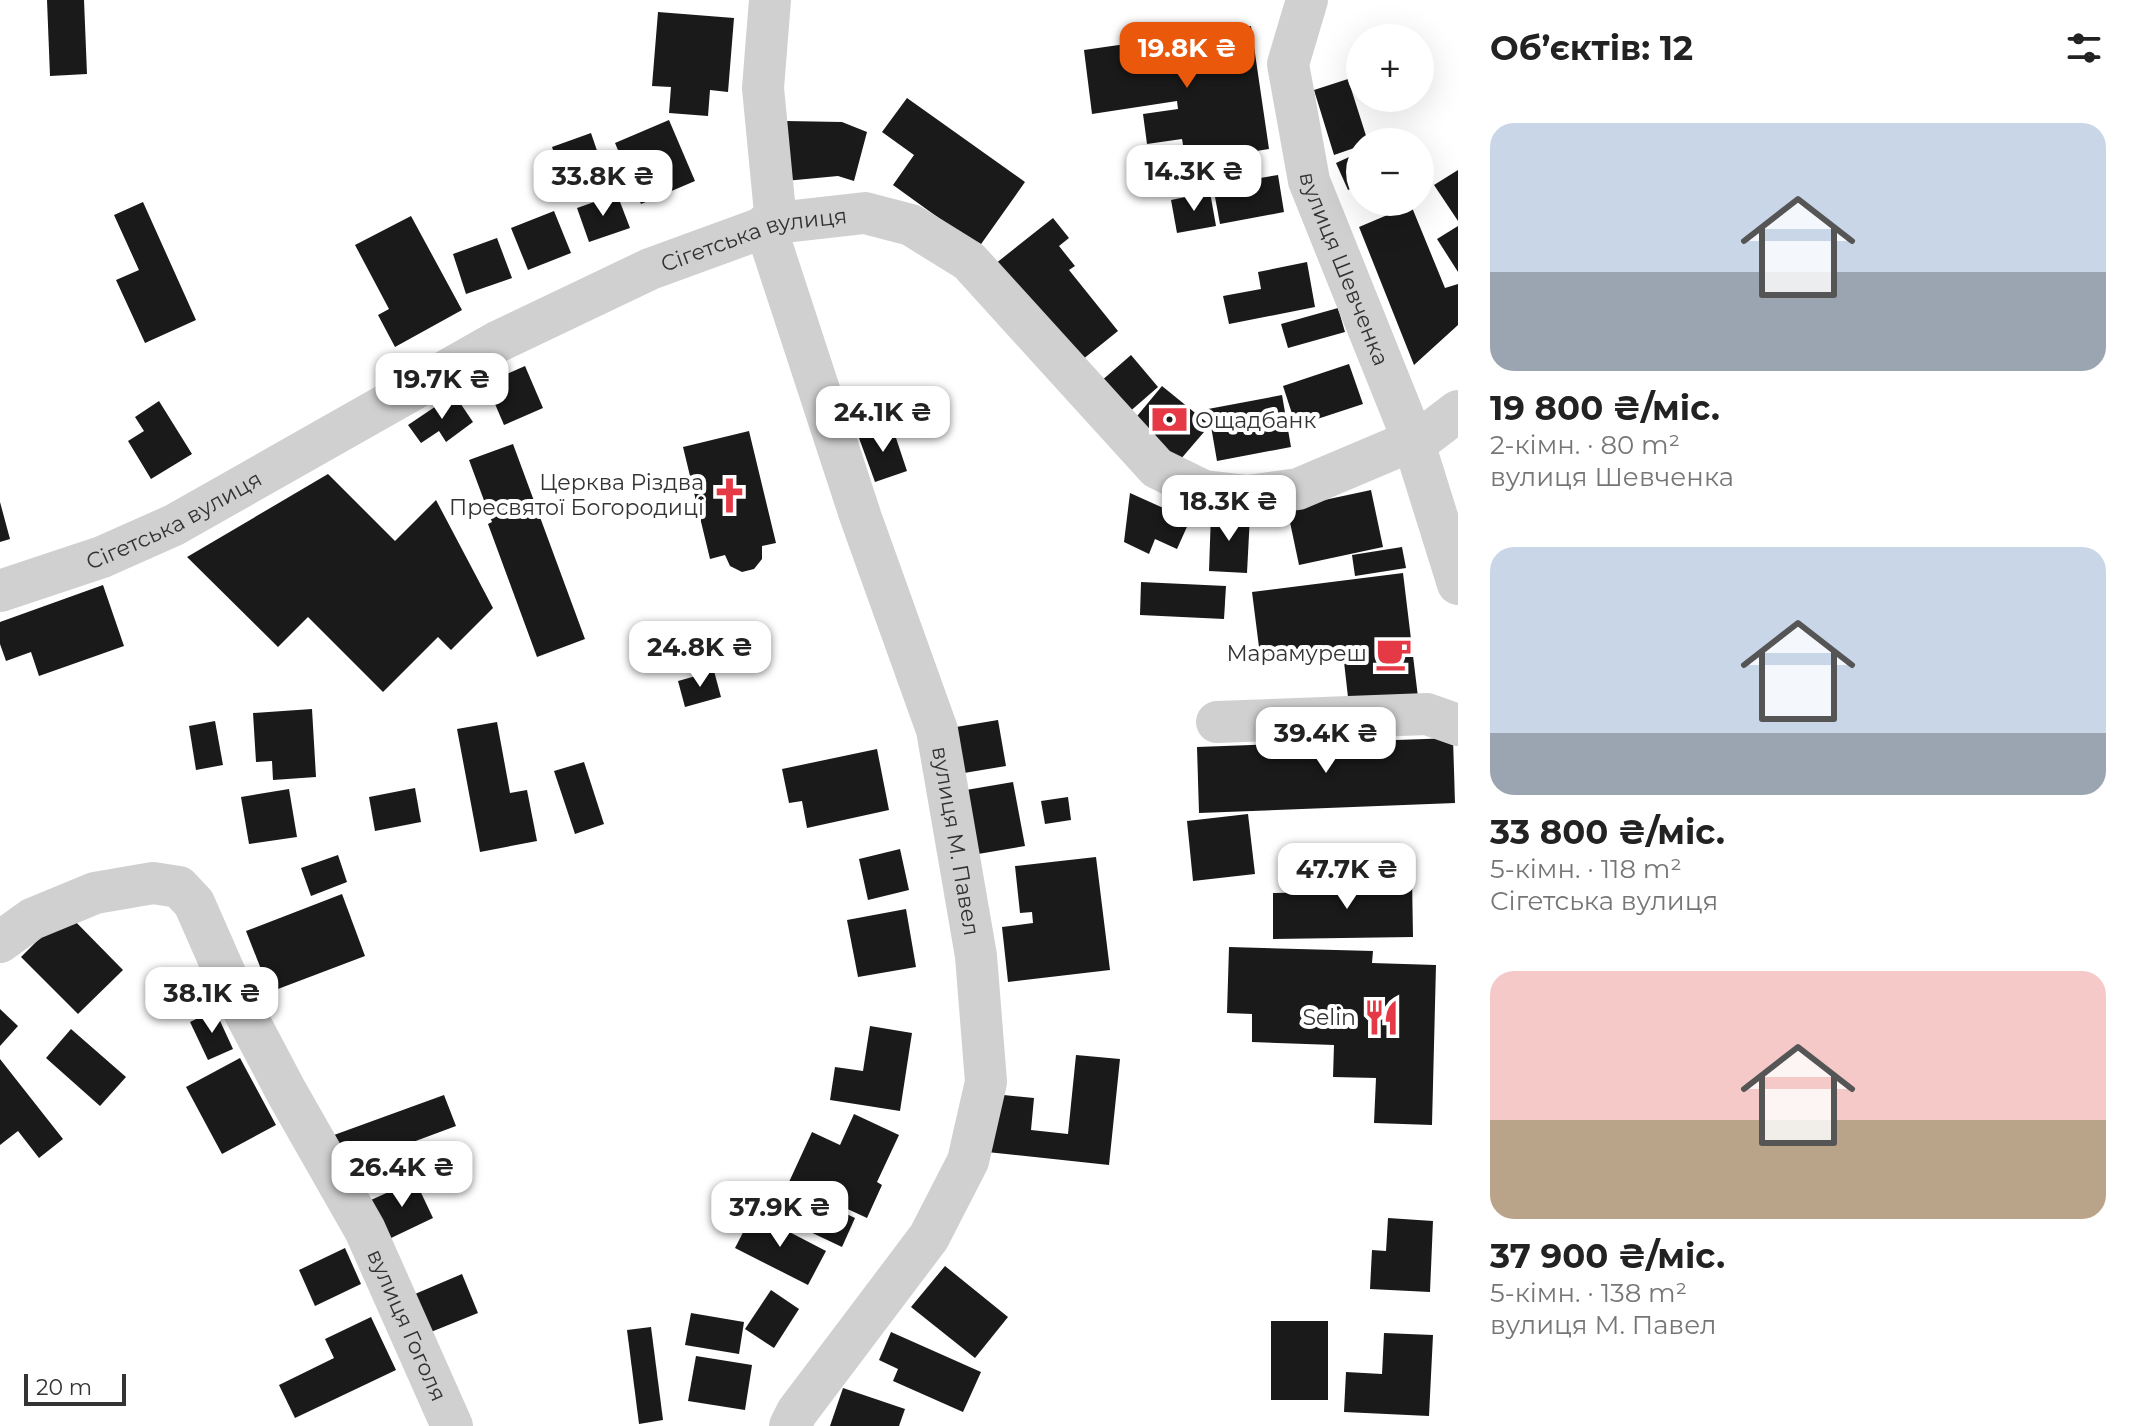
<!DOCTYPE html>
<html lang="uk">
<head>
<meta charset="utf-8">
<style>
  body { margin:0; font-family:Montserrat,sans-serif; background:#f2f2f2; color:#222; height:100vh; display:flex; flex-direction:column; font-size:30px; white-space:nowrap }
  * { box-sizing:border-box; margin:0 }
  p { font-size:26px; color:#767676 }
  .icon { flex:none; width:44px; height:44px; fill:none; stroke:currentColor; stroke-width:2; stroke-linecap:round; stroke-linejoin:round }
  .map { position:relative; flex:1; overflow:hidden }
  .side { display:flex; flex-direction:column; background:#fff; width:680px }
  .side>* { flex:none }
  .controls { position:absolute; left:1346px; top:24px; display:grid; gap:16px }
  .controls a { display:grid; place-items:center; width:88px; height:88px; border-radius:50%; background:#fff; box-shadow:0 8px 32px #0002; font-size:40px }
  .scale { position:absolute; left:24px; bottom:20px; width:102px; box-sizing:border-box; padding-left:8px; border:4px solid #333; border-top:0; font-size:22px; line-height:28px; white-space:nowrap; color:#333; -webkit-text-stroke:6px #fff; paint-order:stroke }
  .price { position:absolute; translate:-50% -68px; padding:0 18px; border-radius:16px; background:#fff; color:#222; font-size:26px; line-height:52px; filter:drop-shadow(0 2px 4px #0008) }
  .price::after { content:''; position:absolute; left:50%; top:48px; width:24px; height:18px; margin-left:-12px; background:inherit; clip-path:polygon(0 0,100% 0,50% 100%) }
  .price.current { background:#ea580c; color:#fff }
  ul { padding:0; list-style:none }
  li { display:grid; align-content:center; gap:16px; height:424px; padding:0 32px }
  li span { display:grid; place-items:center; height:248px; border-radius:24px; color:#555 }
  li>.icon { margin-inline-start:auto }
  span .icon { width:144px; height:144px; fill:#fffc; stroke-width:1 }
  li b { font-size:34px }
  h2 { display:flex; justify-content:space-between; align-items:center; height:96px; padding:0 32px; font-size:34px }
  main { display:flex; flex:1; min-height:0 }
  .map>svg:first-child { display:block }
  .building { fill:#1a1a1a }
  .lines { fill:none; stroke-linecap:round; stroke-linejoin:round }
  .minor { stroke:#d0d0d0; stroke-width:42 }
  .labels { text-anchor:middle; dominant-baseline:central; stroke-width:8; stroke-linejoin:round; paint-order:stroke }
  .street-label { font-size:22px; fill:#333; stroke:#fff }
  .poi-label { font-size:22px; fill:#333; stroke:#fff; text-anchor:end }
</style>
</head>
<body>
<main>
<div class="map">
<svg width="1458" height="1426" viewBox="0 0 1458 1426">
  <rect width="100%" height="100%" fill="#fff"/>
  <g class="building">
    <polygon points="47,0 84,0 87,74 50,76"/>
    <polygon points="658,12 734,18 728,92 710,90 708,116 669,113 671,87 652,86"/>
    <polygon points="1251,26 1269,149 1186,162 1182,139 1147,144 1143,114 1178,109 1177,101 1092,114 1084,50"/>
    <polygon points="1348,79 1368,142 1360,142 1360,146 1334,155 1314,90"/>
    <polygon points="907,98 1025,182 979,247 893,185 914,155 882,132"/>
    <polygon points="669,120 695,181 641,204 615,143"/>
    <polygon points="786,121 842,122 867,132 854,181 838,176 785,181"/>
    <polygon points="591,133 605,174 566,187 552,147"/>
    <polygon points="1360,152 1360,185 1348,190 1336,163"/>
    <polygon points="1458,170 1458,221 1434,185"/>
    <polygon points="1278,175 1284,212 1220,224 1213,186"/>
    <polygon points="1210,192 1216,226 1177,233 1171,200"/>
    <polygon points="617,194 630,228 589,242 577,208"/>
    <polygon points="143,202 196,320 145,343 116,280 139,270 114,215"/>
    <polygon points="1411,205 1445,288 1458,284 1458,325 1414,365 1359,227"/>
    <polygon points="554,211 571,253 528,270 511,228"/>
    <polygon points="411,216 462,310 395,347 378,315 389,309 355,245"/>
    <polygon points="1053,218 1069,238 1059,246 1075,266 1069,270 1118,331 1077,364 995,264"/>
    <polygon points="1458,226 1458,272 1437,239"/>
    <polygon points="497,238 512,278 466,294 453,254"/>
    <polygon points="1307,262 1315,307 1229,324 1223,296 1261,289 1258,272"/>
    <polygon points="1338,308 1345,332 1288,348 1281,324"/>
    <polygon points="1131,355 1158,387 1127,414 1100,382"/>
    <polygon points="1349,364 1363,404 1296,426 1283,386"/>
    <polygon points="525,366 543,408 504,425 486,383"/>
    <polygon points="1162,386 1210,425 1180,460 1133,421"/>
    <polygon points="454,394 473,422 446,442 439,431 421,443 408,425"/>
    <polygon points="1282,395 1291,447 1217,461 1208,409"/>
    <polygon points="159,401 192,454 151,479 128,441 144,431 135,417"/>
    <polygon points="892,426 907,471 875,482 859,438"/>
    <polygon points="749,431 776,543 762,546 762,559 754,569 742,572 730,566 725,555 710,559 683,447"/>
    <polygon points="513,444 585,639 537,657 488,524 492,522 469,460"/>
    <polygon points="328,474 395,541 436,500 493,608 451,650 438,637 383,692 308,617 278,647 187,557"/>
    <polygon points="1371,490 1383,547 1299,565 1287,508"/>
    <polygon points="1130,493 1190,520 1177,549 1155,539 1149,554 1124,542"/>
    <polygon points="0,502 10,539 0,542"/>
    <polygon points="1211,513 1250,515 1247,573 1209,571"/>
    <polygon points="1402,547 1406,568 1355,576 1352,555"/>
    <polygon points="1403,573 1418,697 1349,706 1343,653 1261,663 1252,592"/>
    <polygon points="1141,582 1226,586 1224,619 1140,615"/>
    <polygon points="103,585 124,646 39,676 31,652 6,661 0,644 0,622"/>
    <polygon points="714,671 721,697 685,707 678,681"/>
    <polygon points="312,709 316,777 273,780 272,761 256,762 253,713"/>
    <polygon points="998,720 1006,766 958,774 950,728"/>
    <polygon points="215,721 223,765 196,770 189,726"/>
    <polygon points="497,722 510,793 527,790 537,841 480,852 457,729"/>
    <polygon points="1453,738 1455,803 1199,813 1197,747"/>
    <polygon points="877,749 889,810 807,828 802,801 789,803 782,769"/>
    <polygon points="584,762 604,824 575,834 554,771"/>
    <polygon points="1013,782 1025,846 978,854 966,790"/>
    <polygon points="415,788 421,822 375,831 369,797"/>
    <polygon points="289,789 297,837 249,844 241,797"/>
    <polygon points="1068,797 1071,820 1045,824 1041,801"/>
    <polygon points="1248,814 1255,874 1193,881 1187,821"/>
    <polygon points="900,849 909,890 868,900 859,859"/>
    <polygon points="338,855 347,882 311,896 301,868"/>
    <polygon points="1096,857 1110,970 1008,982 1002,927 1033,923 1032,912 1020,913 1015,866"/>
    <polygon points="1412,878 1413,937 1273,939 1273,893 1332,892 1332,880"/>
    <polygon points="342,894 365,956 270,992 246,931"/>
    <polygon points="906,909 916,967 858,977 847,920"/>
    <polygon points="66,912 123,970 78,1014 21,957"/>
    <polygon points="1229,947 1373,951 1372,963 1436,965 1432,1125 1374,1123 1376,1078 1333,1077 1334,1045 1252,1042 1252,1014 1227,1013"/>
    <polygon points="0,1009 18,1026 0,1046"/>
    <polygon points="215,1010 233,1049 208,1060 190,1022"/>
    <polygon points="870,1026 912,1033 900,1111 830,1100 835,1067 863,1071"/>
    <polygon points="71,1029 126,1077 100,1106 46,1058"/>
    <polygon points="1076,1055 1120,1059 1109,1165 987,1152 994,1094 1034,1098 1031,1130 1068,1134"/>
    <polygon points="240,1058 276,1125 222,1154 186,1087"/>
    <polygon points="0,1059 63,1139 39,1158 18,1131 0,1145"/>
    <polygon points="444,1095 456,1126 413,1142 417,1150 349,1174 334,1135"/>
    <polygon points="854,1114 899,1135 877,1182 882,1185 867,1218 789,1182 812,1132 840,1145"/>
    <polygon points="415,1180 433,1218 389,1239 371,1200"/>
    <polygon points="798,1191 855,1218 842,1247 785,1220"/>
    <polygon points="753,1213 826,1251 808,1285 735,1248"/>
    <polygon points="1388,1218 1433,1221 1430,1292 1370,1289 1372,1250 1386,1251"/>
    <polygon points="345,1248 361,1284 315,1306 299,1270"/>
    <polygon points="945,1266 1008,1317 975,1358 911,1307"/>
    <polygon points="462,1274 478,1313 431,1332 415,1294"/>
    <polygon points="771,1290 799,1309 774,1348 745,1329"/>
    <polygon points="691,1313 744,1322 739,1354 685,1345"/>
    <polygon points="371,1317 396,1370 295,1418 279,1385 334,1358 325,1339"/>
    <rect x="1271" y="1321" width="57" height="79"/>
    <polygon points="651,1327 663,1420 639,1424 627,1330"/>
    <polygon points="891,1332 981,1372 963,1412 893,1381 898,1369 879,1360"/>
    <polygon points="1384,1333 1433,1335 1429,1416 1344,1412 1346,1372 1382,1374"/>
    <polygon points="696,1356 752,1365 745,1410 688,1401"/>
    <polygon points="843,1388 905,1409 899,1426 830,1426"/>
  </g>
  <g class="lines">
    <g class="minor">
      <polyline points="770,0 763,88 776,223"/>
      <path id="s1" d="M1307 0 1288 64 1309 181 1413 440 1458 584"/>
      <path id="s2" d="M765 225 861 518 937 730 976 956 986 1082 968 1161 929 1237 797 1412 790 1426"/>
      <path id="s3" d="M0 591 102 557 174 525 497 342 650 269 776 223 865 213 911 225 969 261 1157 468 1204 491 1248 496 1298 489 1428 434 1458 411"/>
      <polyline points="1217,722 1427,714 1458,725"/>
      <path id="s4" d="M0 942 32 919 95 893 153 883 179 887 194 903 230 985 287 1093 365 1230 452 1426"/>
    </g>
  </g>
  <defs>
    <symbol id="bank-bare" viewBox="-9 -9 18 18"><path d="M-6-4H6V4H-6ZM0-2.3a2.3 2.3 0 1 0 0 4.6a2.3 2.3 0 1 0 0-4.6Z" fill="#e63946" stroke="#fff" stroke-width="2.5" paint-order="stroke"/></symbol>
    <symbol id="church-bare" viewBox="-9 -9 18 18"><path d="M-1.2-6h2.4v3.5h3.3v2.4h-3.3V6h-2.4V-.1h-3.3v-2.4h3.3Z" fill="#e63946" stroke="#fff" stroke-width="2.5" paint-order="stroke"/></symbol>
    <symbol id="cafe-bare" viewBox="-9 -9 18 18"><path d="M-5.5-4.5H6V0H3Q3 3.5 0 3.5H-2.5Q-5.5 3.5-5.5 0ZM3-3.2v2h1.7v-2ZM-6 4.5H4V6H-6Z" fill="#e63946" stroke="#fff" stroke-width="2.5" paint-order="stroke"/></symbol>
    <symbol id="restaurant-bare" viewBox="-9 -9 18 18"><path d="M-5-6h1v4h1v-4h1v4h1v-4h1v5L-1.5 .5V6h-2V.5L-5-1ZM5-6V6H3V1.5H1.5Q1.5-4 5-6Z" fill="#e63946" stroke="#fff" stroke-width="2.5" paint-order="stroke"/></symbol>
  </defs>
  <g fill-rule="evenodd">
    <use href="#bank-bare" x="1144" y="394" width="51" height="51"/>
    <use href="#church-bare" x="704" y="470" width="51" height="51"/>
    <use href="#cafe-bare" x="1368" y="628" width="51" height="51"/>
    <use href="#restaurant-bare" x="1356" y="992" width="51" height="51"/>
  </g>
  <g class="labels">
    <g class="street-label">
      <text stroke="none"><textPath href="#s3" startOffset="836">Сігетська вулиця</textPath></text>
      <text stroke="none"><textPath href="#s1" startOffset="280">вулиця Шевченка</textPath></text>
      <text stroke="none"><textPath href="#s3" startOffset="188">Сігетська вулиця</textPath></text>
      <text stroke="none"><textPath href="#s2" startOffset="646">вулиця М. Павел</textPath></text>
      <text stroke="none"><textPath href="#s4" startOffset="688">вулиця Гоголя</textPath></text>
    </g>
    <g class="poi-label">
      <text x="1195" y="420" text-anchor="start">Ощадбанк</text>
      <text x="704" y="482">Церква Різдва<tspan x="704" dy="25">Пресвятої Богородиці</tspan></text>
      <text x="1367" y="653">Марамуреш</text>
      <text x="1356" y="1017">Selin</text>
    </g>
  </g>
</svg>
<div class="controls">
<a>+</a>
<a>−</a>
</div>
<div class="scale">20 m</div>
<b class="price current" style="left:1187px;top:90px">19.8K ₴</b>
<b class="price" style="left:1194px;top:213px">14.3K ₴</b>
<b class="price" style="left:603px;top:218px">33.8K ₴</b>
<b class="price" style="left:442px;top:421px">19.7K ₴</b>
<b class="price" style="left:883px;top:454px">24.1K ₴</b>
<b class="price" style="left:1229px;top:543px">18.3K ₴</b>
<b class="price" style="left:700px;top:689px">24.8K ₴</b>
<b class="price" style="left:1326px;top:775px">39.4K ₴</b>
<b class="price" style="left:1347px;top:911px">47.7K ₴</b>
<b class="price" style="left:212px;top:1035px">38.1K ₴</b>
<b class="price" style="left:402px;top:1209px">26.4K ₴</b>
<b class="price" style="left:780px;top:1249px">37.9K ₴</b>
</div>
<section class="side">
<h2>Об’єктів: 12<svg class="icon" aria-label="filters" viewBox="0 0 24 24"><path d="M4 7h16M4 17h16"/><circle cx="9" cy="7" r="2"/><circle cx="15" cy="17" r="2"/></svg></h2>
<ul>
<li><span style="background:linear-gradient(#c9d6e8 60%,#9aa5b1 0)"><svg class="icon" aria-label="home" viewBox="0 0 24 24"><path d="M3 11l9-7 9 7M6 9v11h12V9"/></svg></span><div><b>19 800 ₴/міс.</b><p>2-кімн. · 80 m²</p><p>вулиця Шевченка</p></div></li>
<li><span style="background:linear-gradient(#c9d6e8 75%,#9aa5b1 0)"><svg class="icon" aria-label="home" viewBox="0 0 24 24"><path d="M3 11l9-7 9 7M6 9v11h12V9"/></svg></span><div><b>33 800 ₴/міс.</b><p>5-кімн. · 118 m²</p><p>Сігетська вулиця</p></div></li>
<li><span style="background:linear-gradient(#f6c9c9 60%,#b9a48a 0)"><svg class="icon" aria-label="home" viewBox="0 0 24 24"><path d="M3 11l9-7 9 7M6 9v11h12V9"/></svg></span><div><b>37 900 ₴/міс.</b><p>5-кімн. · 138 m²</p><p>вулиця М. Павел</p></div></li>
</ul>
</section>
</main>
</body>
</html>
